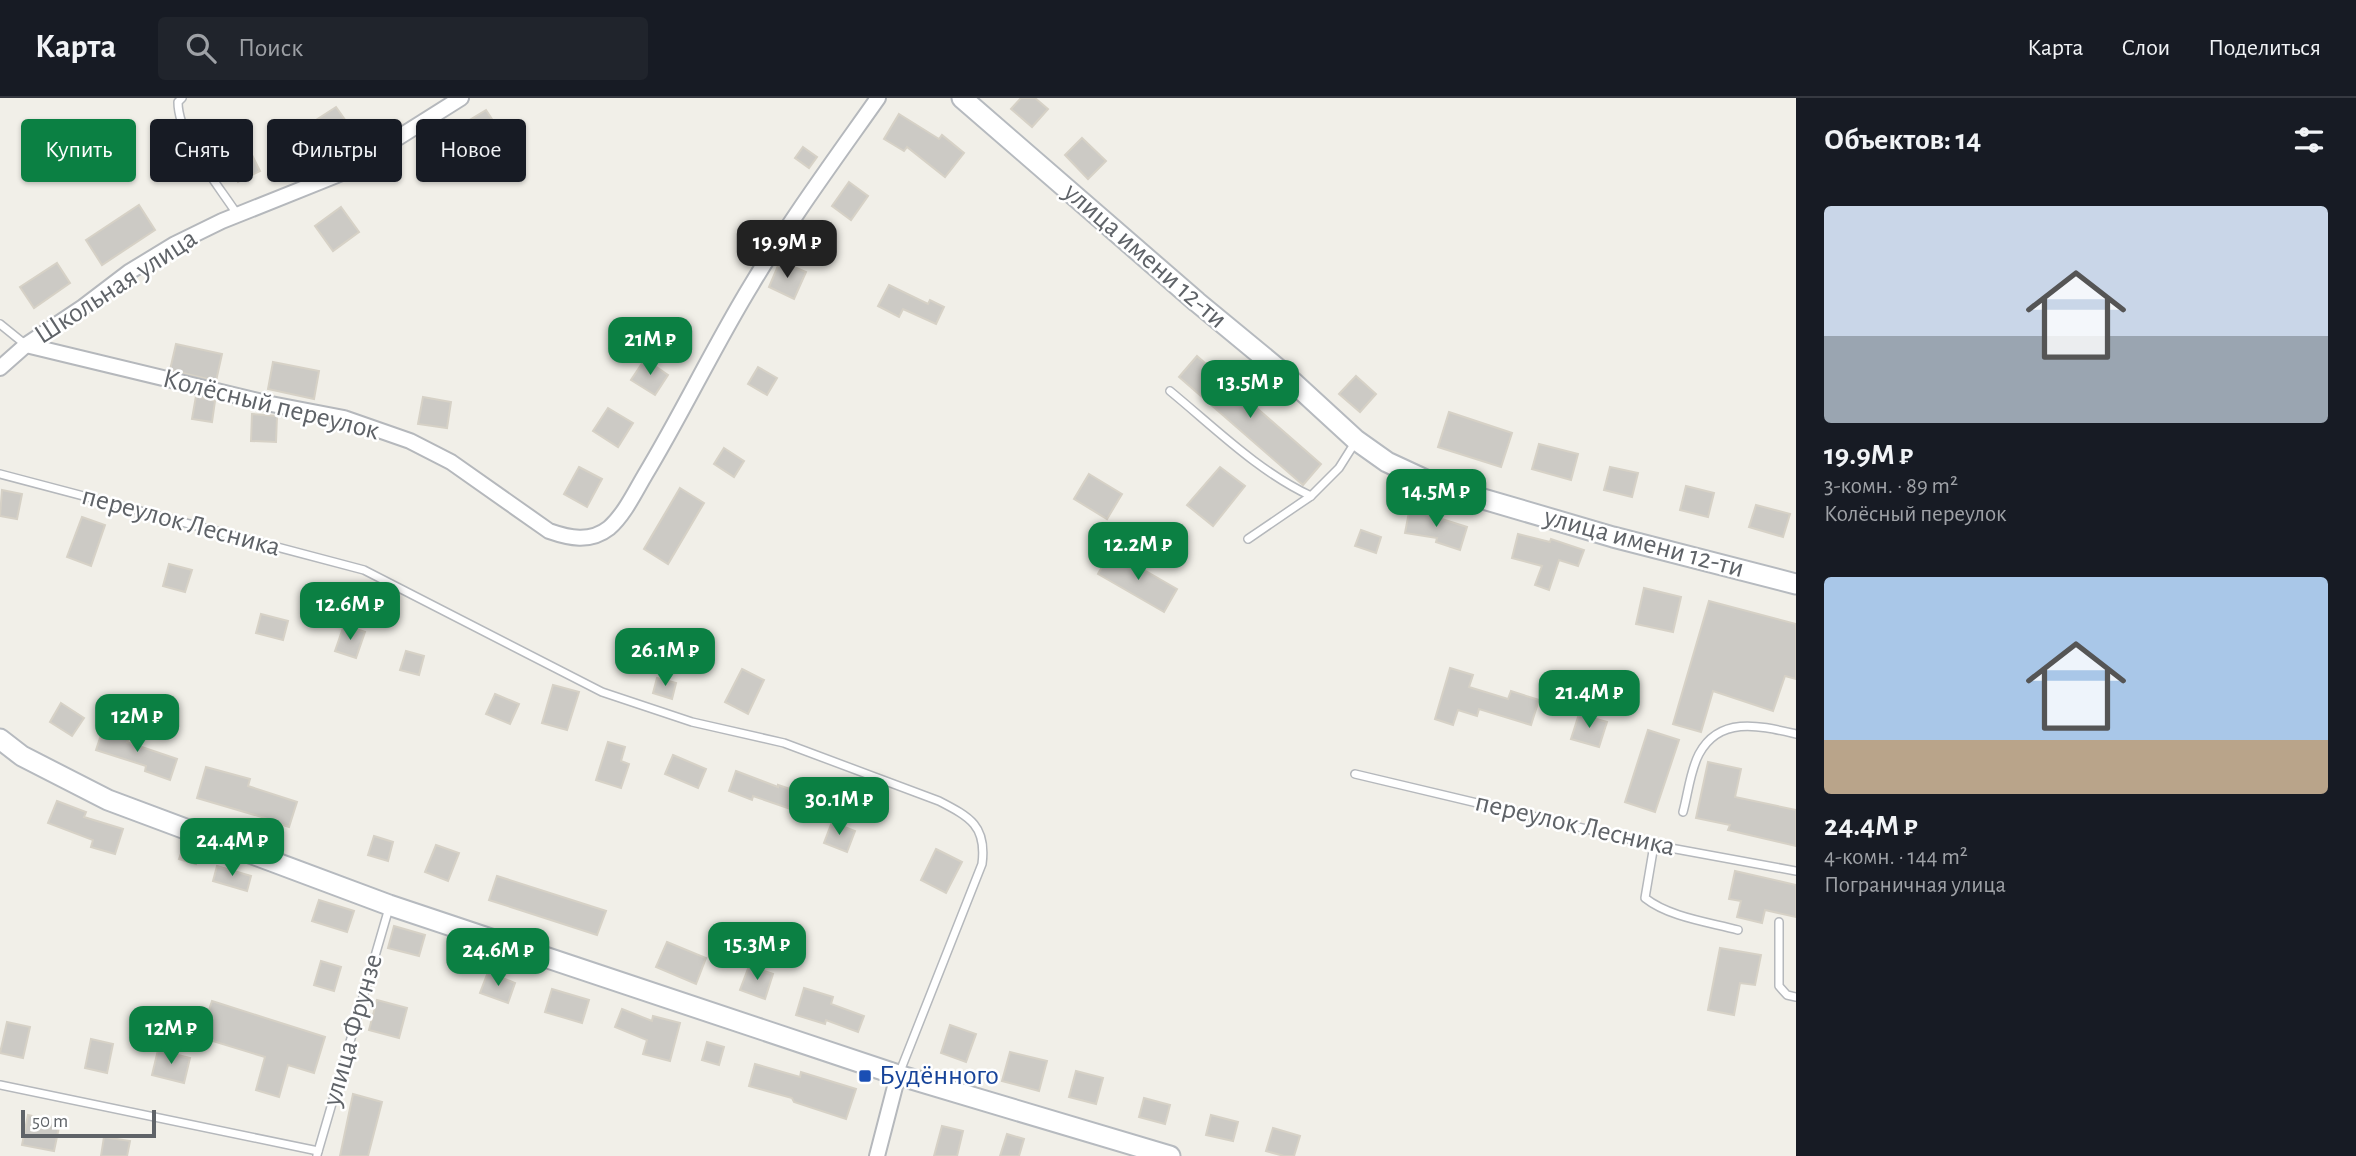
<!DOCTYPE html>
<html lang="ru">
<head>
<meta charset="utf-8">
<style>
  body { margin:0; font-family:"Alegreya Sans",sans-serif; background:#20242c; color:#f1f3f6; height:100vh; display:flex; flex-direction:column; font-size:26px; white-space:nowrap }
  * { box-sizing:border-box; margin:0 }
  p { font-size:23px; color:#9ea1a6 }
  .icon { flex:none; width:38px; height:38px; fill:none; stroke:currentColor; stroke-width:2; stroke-linecap:round; stroke-linejoin:round }
  .map { position:relative; flex:1; overflow:hidden }
  .sheet { display:flex; flex-direction:column; background:#171b24; width:560px }
  .sheet>* { flex:none }
  .hud { position:absolute; left:21px; top:21px; width:665px; height:63px; display:flex; gap:14px }
  .scale { position:absolute; left:21px; bottom:18px; width:135px; box-sizing:border-box; padding-left:7px; border:4px solid #5f6368; border-top:0; font-size:19px; line-height:24px; white-space:nowrap; color:#5f6368; -webkit-text-stroke:5px #fff; paint-order:stroke }
  .price { position:absolute; translate:-50% -60px; padding:0 16px; border-radius:14px; background:#0b8043; color:#fff; font-size:23px; line-height:46px; filter:drop-shadow(0 2px 4px #0008) }
  .price::after { content:''; position:absolute; left:50%; top:42px; width:21px; height:16px; margin-left:-10px; background:inherit; clip-path:polygon(0 0,100% 0,50% 100%) }
  .price.selected { background:#222; color:#fff }
  ul { padding:0; list-style:none }
  li { display:grid; align-content:center; gap:14px; height:371px; padding:0 28px }
  li span { display:grid; place-items:center; height:217px; border-radius:7px; color:#555 }
  li>.icon { margin-inline-start:auto }
  span .icon { width:126px; height:126px; fill:#fffc; stroke-width:1 }
  li b { font-size:30px }
  h2 { display:flex; justify-content:space-between; align-items:center; height:84px; padding:0 28px; font-size:30px }
  .tag { padding:0 24px; border-radius:7px; background:#171b24; box-shadow:0 2px 5px #0004; font-size:24px; line-height:63px }
  .tag.selected { background:#0b8043; color:#fff }
  header { display:flex; align-items:center; gap:42px; box-sizing:border-box; height:98px; padding:0 35px; background:#171b24; border-bottom:2px solid #363941 }
  header strong { font-size:33px }
  nav { display:flex; gap:38px; margin-inline-start:auto; font-size:24px }
  .search { width:490px; height:63px; background:#20242c; display:flex; align-items:center; gap:18px; box-sizing:border-box; padding:0 24px; border-radius:7px; color:#9ea1a6; font-size:26px }
  main { display:flex; flex:1; min-height:0 }
  .map>svg:first-child { display:block }
  .building { fill:#cccac5; stroke:#d6d1c6; stroke-width:2 }
  .lines { fill:none; stroke-linecap:round; stroke-linejoin:round }
  .lane-casing { stroke:#b5b8bc; stroke-width:10 }
  .street-casing { stroke:#b5b8bc; stroke-width:18 }
  .secondary-casing { stroke:#b6babf; stroke-width:23 }
  .lane { stroke:#fff; stroke-width:7 }
  .street { stroke:#fff; stroke-width:14 }
  .secondary { stroke:#fff; stroke-width:19 }
  .transit-dot { fill:#1a4fb4; stroke:#fff; stroke-width:2.5 }
  .labels { text-anchor:middle; dominant-baseline:central; stroke-width:5; stroke-linejoin:round; paint-order:stroke }
  .street-label { font-size:28px; fill:#5f6368; stroke:#fff }
  .transit-label { font-size:28px; fill:#164399; stroke:#fff; text-anchor:start }
</style>
</head>
<body>
<header>
<strong>Карта</strong>
<div class="search"><svg class="icon" aria-label="search" viewBox="0 0 24 24"><circle cx="10" cy="10" r="6"/><path d="M15 15l6 6"/></svg>Поиск</div>
<nav><a>Карта</a><a>Слои</a><a>Поделиться</a></nav>
</header>
<main>
<div class="map">
<svg width="1796" height="1058" viewBox="0 0 1796 1058">
  <rect width="100%" height="100%" fill="#f1efe8"/>
  <g class="building">
    <polygon points="1021,0 1035,0 1048,11 1032,29 1011,11"/>
    <polygon points="336,9 348,26 327,40 316,22"/>
    <polygon points="486,12 501,35 473,52 458,29"/>
    <polygon points="899,16 939,41 942,37 964,55 945,79 907,49 904,53 884,41"/>
    <polygon points="1082,40 1106,63 1088,81 1065,57"/>
    <polygon points="803,49 817,59 809,70 795,60"/>
    <polygon points="249,51 260,73 238,84 227,62"/>
    <polygon points="849,84 868,98 851,122 832,108"/>
    <polygon points="139,107 155,132 102,167 86,142"/>
    <polygon points="341,109 359,134 333,153 315,128"/>
    <polygon points="780,163 806,174 794,201 769,189"/>
    <polygon points="57,165 70,185 34,210 20,189"/>
    <polygon points="889,187 928,206 930,202 944,209 936,226 903,211 899,219 878,208"/>
    <polygon points="176,246 222,256 216,283 170,272"/>
    <polygon points="1197,258 1321,366 1303,387 1179,279"/>
    <polygon points="645,261 668,277 655,297 631,282"/>
    <polygon points="273,264 319,273 314,301 268,291"/>
    <polygon points="758,269 777,280 767,297 748,286"/>
    <polygon points="1356,278 1376,296 1360,314 1339,296"/>
    <polygon points="196,298 215,303 212,324 192,321"/>
    <polygon points="423,299 451,304 447,330 418,326"/>
    <polygon points="608,310 633,325 618,349 593,333"/>
    <polygon points="1449,314 1512,335 1501,369 1438,349"/>
    <polygon points="252,316 277,318 276,344 251,343"/>
    <polygon points="1539,346 1578,356 1571,382 1532,371"/>
    <polygon points="724,350 744,363 734,379 714,366"/>
    <polygon points="579,369 602,381 587,409 564,396"/>
    <polygon points="1220,369 1245,388 1213,428 1187,407"/>
    <polygon points="1610,369 1638,375 1632,399 1604,392"/>
    <polygon points="1089,376 1122,396 1107,421 1074,401"/>
    <polygon points="1686,388 1714,395 1708,419 1680,412"/>
    <polygon points="680,390 704,405 668,466 644,451"/>
    <polygon points="2,392 22,396 17,421 0,418"/>
    <polygon points="1756,407 1790,416 1783,439 1749,429"/>
    <polygon points="1409,414 1426,416 1467,429 1460,452 1436,444 1437,440 1405,435"/>
    <polygon points="82,419 105,427 91,468 67,459"/>
    <polygon points="1361,432 1381,439 1376,455 1355,448"/>
    <polygon points="1518,436 1550,444 1551,441 1584,452 1578,468 1559,462 1549,492 1535,487 1542,468 1512,460"/>
    <polygon points="1111,453 1177,491 1164,514 1098,476"/>
    <polygon points="169,466 192,472 185,494 163,488"/>
    <polygon points="1644,490 1681,499 1673,534 1636,526"/>
    <polygon points="1709,503 1796,526 1796,581 1785,578 1773,613 1713,593 1701,634 1673,626"/>
    <polygon points="261,516 288,523 283,542 256,535"/>
    <polygon points="344,527 365,534 356,560 335,553"/>
    <polygon points="406,553 424,558 419,577 400,572"/>
    <polygon points="1450,570 1473,577 1469,589 1508,601 1511,593 1539,602 1531,627 1479,611 1477,618 1458,612 1453,627 1435,621"/>
    <polygon points="742,571 764,582 748,616 725,604"/>
    <polygon points="657,580 676,585 672,601 653,595"/>
    <polygon points="553,587 579,594 567,632 542,625"/>
    <polygon points="495,596 519,606 510,626 486,616"/>
    <polygon points="61,605 84,620 72,638 50,624"/>
    <polygon points="1579,616 1607,624 1599,649 1571,641"/>
    <polygon points="103,631 129,640 127,644 177,661 170,682 145,673 146,668 96,652"/>
    <polygon points="1648,632 1679,642 1655,714 1625,704"/>
    <polygon points="608,644 625,649 621,663 629,666 621,690 596,682"/>
    <polygon points="673,657 706,671 698,690 665,676"/>
    <polygon points="1708,664 1741,671 1735,699 1796,712 1796,748 1728,732 1730,727 1696,720"/>
    <polygon points="206,669 250,681 248,688 297,704 289,729 264,721 265,720 197,700"/>
    <polygon points="736,673 778,689 778,687 811,698 805,716 753,698 752,702 729,693"/>
    <polygon points="57,703 86,714 84,719 123,731 115,756 91,749 93,742 48,725"/>
    <polygon points="832,724 855,733 847,754 824,745"/>
    <polygon points="374,738 393,744 388,763 368,757"/>
    <polygon points="185,744 201,750 196,766 179,761"/>
    <polygon points="436,747 459,755 448,783 425,774"/>
    <polygon points="936,751 962,764 946,795 921,782"/>
    <polygon points="217,768 251,778 247,793 213,783"/>
    <polygon points="1735,773 1796,787 1796,819 1765,812 1762,825 1737,819 1741,803 1729,801"/>
    <polygon points="497,778 606,813 597,837 489,802"/>
    <polygon points="319,802 354,813 347,834 312,823"/>
    <polygon points="394,828 425,837 419,858 388,850"/>
    <polygon points="667,844 706,860 696,886 656,869"/>
    <polygon points="1720,850 1761,857 1755,887 1740,885 1734,917 1708,912"/>
    <polygon points="321,863 341,869 334,893 314,887"/>
    <polygon points="749,868 773,876 765,901 740,892"/>
    <polygon points="488,874 515,885 508,905 480,895"/>
    <polygon points="804,890 833,899 831,906 864,918 858,934 826,922 825,926 796,917"/>
    <polygon points="552,891 589,902 582,925 545,914"/>
    <polygon points="377,902 407,910 399,940 369,932"/>
    <polygon points="212,903 325,939 314,975 288,967 279,999 256,992 265,959 200,939"/>
    <polygon points="622,911 652,923 653,918 680,925 670,963 643,956 647,942 615,929"/>
    <polygon points="7,924 30,929 23,960 0,955"/>
    <polygon points="950,927 976,936 966,964 941,955"/>
    <polygon points="91,941 113,946 107,975 85,970"/>
    <polygon points="707,944 724,949 719,967 702,962"/>
    <polygon points="158,952 190,960 184,985 152,977"/>
    <polygon points="1010,954 1047,963 1039,993 1002,983"/>
    <polygon points="755,966 800,979 801,974 856,991 846,1021 794,1004 792,1000 749,988"/>
    <polygon points="1076,973 1103,980 1096,1006 1069,999"/>
    <polygon points="353,996 382,1004 368,1058 340,1058"/>
    <polygon points="1144,1000 1170,1007 1165,1026 1139,1019"/>
    <polygon points="28,1017 60,1024 54,1053 22,1047"/>
    <polygon points="1211,1017 1238,1024 1233,1043 1206,1037"/>
    <polygon points="942,1028 963,1033 957,1058 934,1058"/>
    <polygon points="1273,1030 1300,1038 1294,1058 1284,1058 1266,1053"/>
    <polygon points="1007,1036 1024,1041 1019,1058 1000,1058"/>
    <polygon points="104,1039 130,1043 127,1058 101,1058"/>
  </g>
  <g class="lines">
    <defs>
      <g id="lane">
        <path d="M182 0 178 4C178 39 218 87 237 116"/>
        <polyline points="0,226 26,247"/>
        <path d="M1170 293C1215 330 1259 374 1311 398"/>
        <path d="M0 376 364 472 602 594 692 624 784 645 939 703C970 719 987 728 982 766L899 976"/>
        <polyline points="1248,441 1311,398 1339,370 1356,343"/>
        <polyline points="1355,676 1654,747 1796,773"/>
        <path d="M1683 714C1688 696 1690 673 1699 656 1720 617 1761 628 1796 636"/>
        <path d="M1654 747 1645 800C1669 819 1708 824 1738 832"/>
        <polyline points="1779,824 1779,888 1787,897 1796,899"/>
        <polyline points="0,987 318,1053"/>
        <polyline points="317,1057 389,810"/>
      </g>
      <g id="street">
        <path d="M26 247 271 306 344 320 410 343 451 364 549 433C569 440 590 445 609 430 624 417 635 394 645 377 683 314 714 248 752 186 790 122 835 61 878 0"/>
        <polyline points="0,270 26,247 83,209 129,174 175,146 222,123 342,75 461,0"/>
        <polyline points="877,1058 898,977"/>
      </g>
      <g id="secondary">
        <polyline points="962,0 1197,204 1283,275 1356,342 1387,364 1428,383 1473,398 1613,439 1796,486"/>
        <polyline points="0,641 22,658 108,702 389,807 898,977 1170,1058"/>
      </g>
    </defs>
    <use href="#lane" class="lane-casing"/>
    <use href="#street" class="street-casing"/>
    <use href="#secondary" class="secondary-casing"/>
    <use href="#lane" class="lane"/>
    <use href="#street" class="street"/>
    <use href="#secondary" class="secondary"/>
  </g>
  <rect class="transit-dot" x="858" y="971" width="14" height="14" rx="3.5"/>
  <g class="labels">
    <g class="street-label">
      <text transform="translate(1145 158) rotate(41)">улица имени 12-ти</text>
      <text transform="translate(116 189) rotate(-33)">Школьная улица</text>
      <text transform="translate(271 307) rotate(14)">Колёсный переулок</text>
      <text transform="translate(181 424) rotate(15)">переулок Лесника</text>
      <text transform="translate(1644 445) rotate(15)">улица имени 12-ти</text>
      <text transform="translate(1575 727) rotate(13)">переулок Лесника</text>
      <text transform="translate(353 932) rotate(-74)">улица Фрунзе</text>
    </g>
    <g class="transit-label">
      <text x="879" y="978">Будённого</text>
    </g>
  </g>
</svg>
<div class="scale">50 m</div>
<b class="price selected" style="left:787px;top:182px">19.9M ₽</b>
<b class="price" style="left:650px;top:279px">21M ₽</b>
<b class="price" style="left:1250px;top:322px">13.5M ₽</b>
<b class="price" style="left:1436px;top:431px">14.5M ₽</b>
<b class="price" style="left:1138px;top:484px">12.2M ₽</b>
<b class="price" style="left:350px;top:544px">12.6M ₽</b>
<b class="price" style="left:665px;top:590px">26.1M ₽</b>
<b class="price" style="left:1589px;top:632px">21.4M ₽</b>
<b class="price" style="left:137px;top:656px">12M ₽</b>
<b class="price" style="left:839px;top:739px">30.1M ₽</b>
<b class="price" style="left:232px;top:780px">24.4M ₽</b>
<b class="price" style="left:757px;top:884px">15.3M ₽</b>
<b class="price" style="left:498px;top:890px">24.6M ₽</b>
<b class="price" style="left:171px;top:968px">12M ₽</b>
<div class="hud">
<a class="tag selected">Купить</a>
<a class="tag">Снять</a>
<a class="tag">Фильтры</a>
<a class="tag">Новое</a>
</div>
</div>
<section class="sheet">
<h2>Объектов: 14<svg class="icon" aria-label="filters" viewBox="0 0 24 24"><path d="M4 7h16M4 17h16"/><circle cx="9" cy="7" r="2"/><circle cx="15" cy="17" r="2"/></svg></h2>
<ul>
<li><span style="background:linear-gradient(#c9d6e8 60%,#9aa5b1 0)"><svg class="icon" aria-label="home" viewBox="0 0 24 24"><path d="M3 11l9-7 9 7M6 9v11h12V9"/></svg></span><div><b>19.9M ₽</b><p>3-комн. · 89 m²</p><p>Колёсный переулок</p></div></li>
<li><span style="background:linear-gradient(#a9c7e8 75%,#b9a48a 0)"><svg class="icon" aria-label="home" viewBox="0 0 24 24"><path d="M3 11l9-7 9 7M6 9v11h12V9"/></svg></span><div><b>24.4M ₽</b><p>4-комн. · 144 m²</p><p>Пограничная улица</p></div></li>
</ul>
</section>
</main>
</body>
</html>
